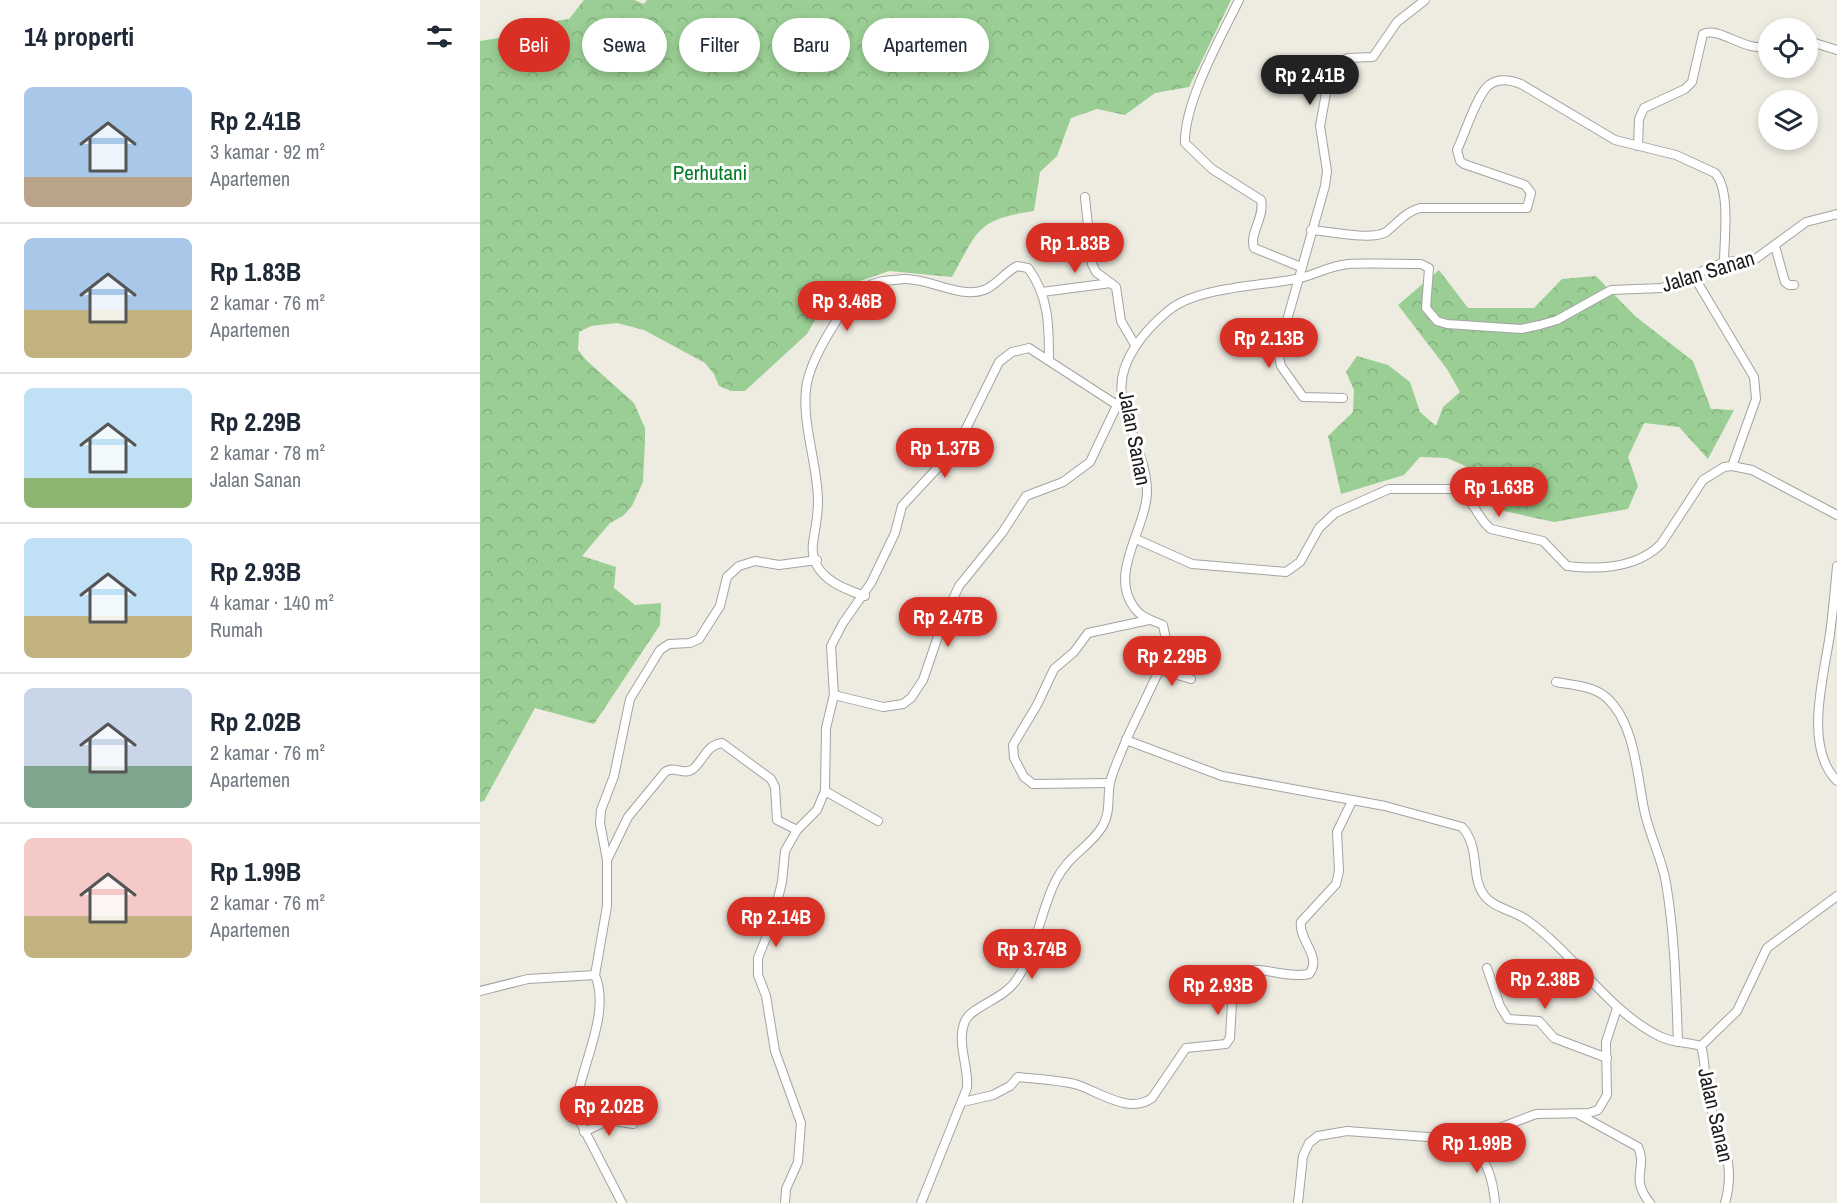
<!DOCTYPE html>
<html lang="id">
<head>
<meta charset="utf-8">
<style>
  body { margin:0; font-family:"Archivo Narrow",sans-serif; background:#f2f2f3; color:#1f2937; height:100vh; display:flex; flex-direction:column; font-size:22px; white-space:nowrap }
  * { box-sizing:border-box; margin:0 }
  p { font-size:20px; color:#747a83 }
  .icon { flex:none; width:33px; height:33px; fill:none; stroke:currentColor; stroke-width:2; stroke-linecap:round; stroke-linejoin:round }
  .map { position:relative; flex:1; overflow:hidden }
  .drawer { display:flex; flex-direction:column; background:#fff; width:480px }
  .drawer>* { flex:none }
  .guide { position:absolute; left:18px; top:18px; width:570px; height:54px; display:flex; gap:12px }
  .fabs { position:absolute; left:1278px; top:18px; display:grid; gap:12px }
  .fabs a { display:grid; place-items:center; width:60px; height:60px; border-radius:50%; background:#fff; box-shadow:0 3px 9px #0003; font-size:30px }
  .price { position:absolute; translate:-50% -51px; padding:0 14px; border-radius:21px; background:#d93025; color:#fff; font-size:20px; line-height:39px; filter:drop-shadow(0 2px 3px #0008) }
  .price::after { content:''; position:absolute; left:50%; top:36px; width:18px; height:14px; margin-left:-9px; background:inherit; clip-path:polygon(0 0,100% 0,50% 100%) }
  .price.selected { background:#222; color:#fff }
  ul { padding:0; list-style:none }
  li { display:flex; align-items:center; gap:18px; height:150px; padding:0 24px }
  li+li { border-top:2px solid #e0e1e3 }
  li span { display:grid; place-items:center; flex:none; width:168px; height:120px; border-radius:9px; color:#555 }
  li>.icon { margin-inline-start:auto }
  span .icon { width:72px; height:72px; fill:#fffc; stroke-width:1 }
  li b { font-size:26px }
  h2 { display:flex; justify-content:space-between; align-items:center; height:72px; padding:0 24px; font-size:26px }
  .tag { padding:0 21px; border-radius:27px; background:#fff; box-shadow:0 3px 9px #0003; font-size:21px; line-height:54px }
  .tag.selected { background:#d93025; color:#fff }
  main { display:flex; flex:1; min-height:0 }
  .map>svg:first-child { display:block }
  .forest { fill:url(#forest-crowns) }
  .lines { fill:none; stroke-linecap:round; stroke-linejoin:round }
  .minor-casing { stroke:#a3a3a3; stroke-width:10 }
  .minor { stroke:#fff; stroke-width:8 }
  .labels { text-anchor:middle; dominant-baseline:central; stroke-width:6; stroke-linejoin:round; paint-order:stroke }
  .park-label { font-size:21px; fill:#087b27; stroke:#fff }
  .street-label { font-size:21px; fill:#1c1c1c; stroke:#fff }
</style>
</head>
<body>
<main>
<section class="drawer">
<h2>14 properti<svg class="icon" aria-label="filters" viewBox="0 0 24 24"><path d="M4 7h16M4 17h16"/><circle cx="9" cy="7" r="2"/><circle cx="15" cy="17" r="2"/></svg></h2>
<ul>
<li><span style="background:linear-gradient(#a9c7e8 75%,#b9a48a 0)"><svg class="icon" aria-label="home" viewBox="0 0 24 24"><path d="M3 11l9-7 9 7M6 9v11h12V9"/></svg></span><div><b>Rp 2.41B</b><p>3 kamar · 92 m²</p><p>Apartemen</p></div></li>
<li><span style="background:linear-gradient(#a9c7e8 60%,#c2b280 0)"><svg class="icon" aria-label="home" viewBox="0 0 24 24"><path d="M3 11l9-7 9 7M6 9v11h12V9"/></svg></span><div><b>Rp 1.83B</b><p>2 kamar · 76 m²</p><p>Apartemen</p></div></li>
<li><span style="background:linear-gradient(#bfe0f5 75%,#8fb573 0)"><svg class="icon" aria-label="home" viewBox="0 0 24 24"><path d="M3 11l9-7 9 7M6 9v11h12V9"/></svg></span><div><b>Rp 2.29B</b><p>2 kamar · 78 m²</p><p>Jalan Sanan</p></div></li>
<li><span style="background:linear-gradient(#bfe0f5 65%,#c2b280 0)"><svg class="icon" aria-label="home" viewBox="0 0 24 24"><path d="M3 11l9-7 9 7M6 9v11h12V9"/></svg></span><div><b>Rp 2.93B</b><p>4 kamar · 140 m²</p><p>Rumah</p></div></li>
<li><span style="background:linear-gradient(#c9d6e8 65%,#7fa58c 0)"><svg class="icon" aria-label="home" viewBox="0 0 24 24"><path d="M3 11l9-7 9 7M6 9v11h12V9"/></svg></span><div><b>Rp 2.02B</b><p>2 kamar · 76 m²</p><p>Apartemen</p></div></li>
<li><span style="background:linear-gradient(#f6c9c9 65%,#c2b280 0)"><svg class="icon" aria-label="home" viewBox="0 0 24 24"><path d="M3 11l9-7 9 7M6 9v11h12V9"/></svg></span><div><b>Rp 1.99B</b><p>2 kamar · 76 m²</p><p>Apartemen</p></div></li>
</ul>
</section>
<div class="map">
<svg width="1357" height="1203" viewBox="0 0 1357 1203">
  <defs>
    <pattern id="forest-crowns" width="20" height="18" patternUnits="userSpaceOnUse" patternTransform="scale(1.5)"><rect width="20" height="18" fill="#9ace94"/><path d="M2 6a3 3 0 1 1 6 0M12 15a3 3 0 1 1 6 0" fill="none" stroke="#84b07f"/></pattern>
  </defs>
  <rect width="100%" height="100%" fill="#eeece1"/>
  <g class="forest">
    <path d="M104 0H154L164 4 167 0H751L709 87 675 93 645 115 617 109 591 118 577 156 560 172 554 211C497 219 498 230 472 277L409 271 356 289 347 299 327 334 265 391H251L239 386 234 374 225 363 164 330 137 323 111 326 99 332 98 350 106 360 154 403 165 428V441L163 482 152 506 143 516 130 523 102 556 136 567 134 588 155 605 181 603 180 625 114 724 55 708 4 801 0 802V41L18 38 51 25 89 19Z"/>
    <polygon points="959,270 988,308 1054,308 1082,279 1116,276 1155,316 1213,361 1231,409 1254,410 1228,459 1199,427 1164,423 1148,457 1158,486 1148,509 1074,522 1024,511 1009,501 990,468 967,458 940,457 924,475 861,494 848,436 873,412 874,390 866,372 877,356 908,365 930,382 940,412 956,426 963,407 980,392 967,369 918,305"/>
  </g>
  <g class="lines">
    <defs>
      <g id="minor">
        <path d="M759 0C741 37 704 102 705 143L732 169 781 200C785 217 769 233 774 248L821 267"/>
        <polyline points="1328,41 1357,50"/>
        <path d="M1158 146 1159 119 1164 108 1205 89 1212 82 1223 34C1240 26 1265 53 1288 46"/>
        <polyline points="605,197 612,264 616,272 636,287 641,321 655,345"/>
        <path d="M831 230C849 231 891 241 906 232 918 223 925 212 940 208H1047L1051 193 1045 185 984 164 980 161 977 150C984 136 997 94 1009 85 1018 78 1031 80 1041 84L1135 140 1196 155 1235 173C1251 190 1244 240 1244 262"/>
        <polyline points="1295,246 1305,282 1309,285 1314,285"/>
        <polyline points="1213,275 1274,377 1276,399 1252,466"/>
        <polyline points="562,292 631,283"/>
        <polyline points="863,398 823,397 801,366 798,352 845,186 847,171 840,126 846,93 857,64 868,58 893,57 917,22 945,0"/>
        <path d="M656 539 712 564 806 572 820 562 839 528 855 513 909 489H971C994 494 995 517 1011 529L1063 541 1087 566C1120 570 1157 568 1181 544L1223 480 1244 467 1252 466 1272 470 1357 515"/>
        <path d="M1357 566C1355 588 1353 611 1350 634 1344 676 1323 747 1357 781"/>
        <path d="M385 596C360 588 329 575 333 543 335 529 338 517 338 502 338 465 322 426 326 389 329 361 364 301 388 286 399 280 412 280 424 279 449 278 480 299 504 290 516 286 525 272 537 266L548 268C569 296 569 326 569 359"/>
        <polyline points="680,670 711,679"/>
        <path d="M1076 682C1093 685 1114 686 1127 698 1155 724 1157 775 1164 809 1169 835 1182 858 1186 883 1195 936 1196 990 1198 1042"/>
        <polyline points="354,695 403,707 423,704 431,698 443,680 465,616 479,586 522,533 546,496 583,482 610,462 639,401"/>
        <polyline points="630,783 553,784 544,777 534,758 533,745 557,705 574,669 594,652 608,633 669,620"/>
        <polyline points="345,791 398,821"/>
        <polyline points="127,860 120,823 121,810 134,776 150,699 180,650 189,644 210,643 219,639 240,606 247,577 259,566 275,561 299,565 337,560"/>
        <polyline points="1007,968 1020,1006 1028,1019 1059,1021 1074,1038 1127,1058"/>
        <polyline points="0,991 48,979 115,975"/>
        <polyline points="1221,1046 1257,1011 1287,948 1357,896"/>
        <path d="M483 1102 513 1095 530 1086 538 1077C556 1079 577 1080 595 1084 618 1091 649 1115 672 1098L706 1048 746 1044 750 1038 752 1003 755 982 761 972C782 965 806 979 829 974 843 957 818 940 821 922L856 884 859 871 857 832 872 801"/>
        <path d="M1098 1114 1158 1147C1168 1168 1149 1177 1170 1203"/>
        <polyline points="104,1132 129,1120 153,1124"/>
        <path d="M988 1140C1006 1159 1013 1177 1015 1203"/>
        <path d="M142 1203 95 1112C98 1070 132 1015 115 975L127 906V860L148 817 185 772C194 765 204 776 213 769 224 760 226 745 242 743L291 779 295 787 297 820 317 830"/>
        <polyline points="305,1203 306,1189 318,1162 321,1123 295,1051 286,996 278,975 278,958 292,923 302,882 305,851 317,830 337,810 345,791 346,728 354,695 351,646 363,623 391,583 415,533 422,506 477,447 519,362 532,352 549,348 637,405"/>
        <path d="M441 1203 487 1088C489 1066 476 1043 485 1021 492 1006 525 999 537 979 556 951 560 913 575 882 588 855 609 848 622 827 631 813 627 798 630 783 633 769 641 754 646 740"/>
        <polyline points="818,1203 823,1156 829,1143 838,1136 867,1131 988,1140 1056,1114 1109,1113 1118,1110 1127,1095 1126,1042 1137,1008"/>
        <path d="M1245 1203C1258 1158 1236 1134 1227 1093 1224 1078 1226 1061 1221 1046 1207 1042 1194 1043 1181 1037 1127 1011 1095 954 1047 920 1035 911 1013 908 1004 895 990 877 1001 848 982 827L905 806 742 776 646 740 685 658 687 644 683 625C674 621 666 619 659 613 624 578 666 531 667 492 667 458 646 428 642 395 637 362 665 330 688 311 716 287 781 286 816 279 834 276 847 266 868 264 892 263 916 264 941 264L949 268 946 308 957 321 967 324 1041 329 1060 325 1077 320 1131 290 1182 288 1244 262 1274 260 1326 222 1357 214"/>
      </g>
    </defs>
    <use href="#minor" class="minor-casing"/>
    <use href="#minor" class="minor"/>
  </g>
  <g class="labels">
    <g class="park-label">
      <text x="230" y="172">Perhutani</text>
    </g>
    <g class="street-label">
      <text transform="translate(1228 271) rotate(-17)">Jalan Sanan</text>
      <text transform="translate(655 438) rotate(79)">Jalan Sanan</text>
      <text transform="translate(1236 1115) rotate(77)">Jalan Sanan</text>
    </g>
  </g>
</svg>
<div class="fabs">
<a><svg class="icon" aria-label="locate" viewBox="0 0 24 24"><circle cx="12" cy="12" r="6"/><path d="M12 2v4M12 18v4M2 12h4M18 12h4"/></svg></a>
<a><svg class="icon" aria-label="layers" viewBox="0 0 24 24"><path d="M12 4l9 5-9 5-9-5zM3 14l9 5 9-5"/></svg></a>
</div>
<b class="price selected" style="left:830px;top:106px">Rp 2.41B</b>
<b class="price" style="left:595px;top:274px">Rp 1.83B</b>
<b class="price" style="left:367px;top:332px">Rp 3.46B</b>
<b class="price" style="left:789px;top:369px">Rp 2.13B</b>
<b class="price" style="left:465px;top:479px">Rp 1.37B</b>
<b class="price" style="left:1019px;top:518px">Rp 1.63B</b>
<b class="price" style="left:468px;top:648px">Rp 2.47B</b>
<b class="price" style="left:692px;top:687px">Rp 2.29B</b>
<b class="price" style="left:296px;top:948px">Rp 2.14B</b>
<b class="price" style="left:552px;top:980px">Rp 3.74B</b>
<b class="price" style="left:1065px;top:1010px">Rp 2.38B</b>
<b class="price" style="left:738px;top:1016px">Rp 2.93B</b>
<b class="price" style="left:129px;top:1137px">Rp 2.02B</b>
<b class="price" style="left:997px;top:1174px">Rp 1.99B</b>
<div class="guide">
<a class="tag selected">Beli</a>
<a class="tag">Sewa</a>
<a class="tag">Filter</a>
<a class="tag">Baru</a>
<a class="tag">Apartemen</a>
</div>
</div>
</main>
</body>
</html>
